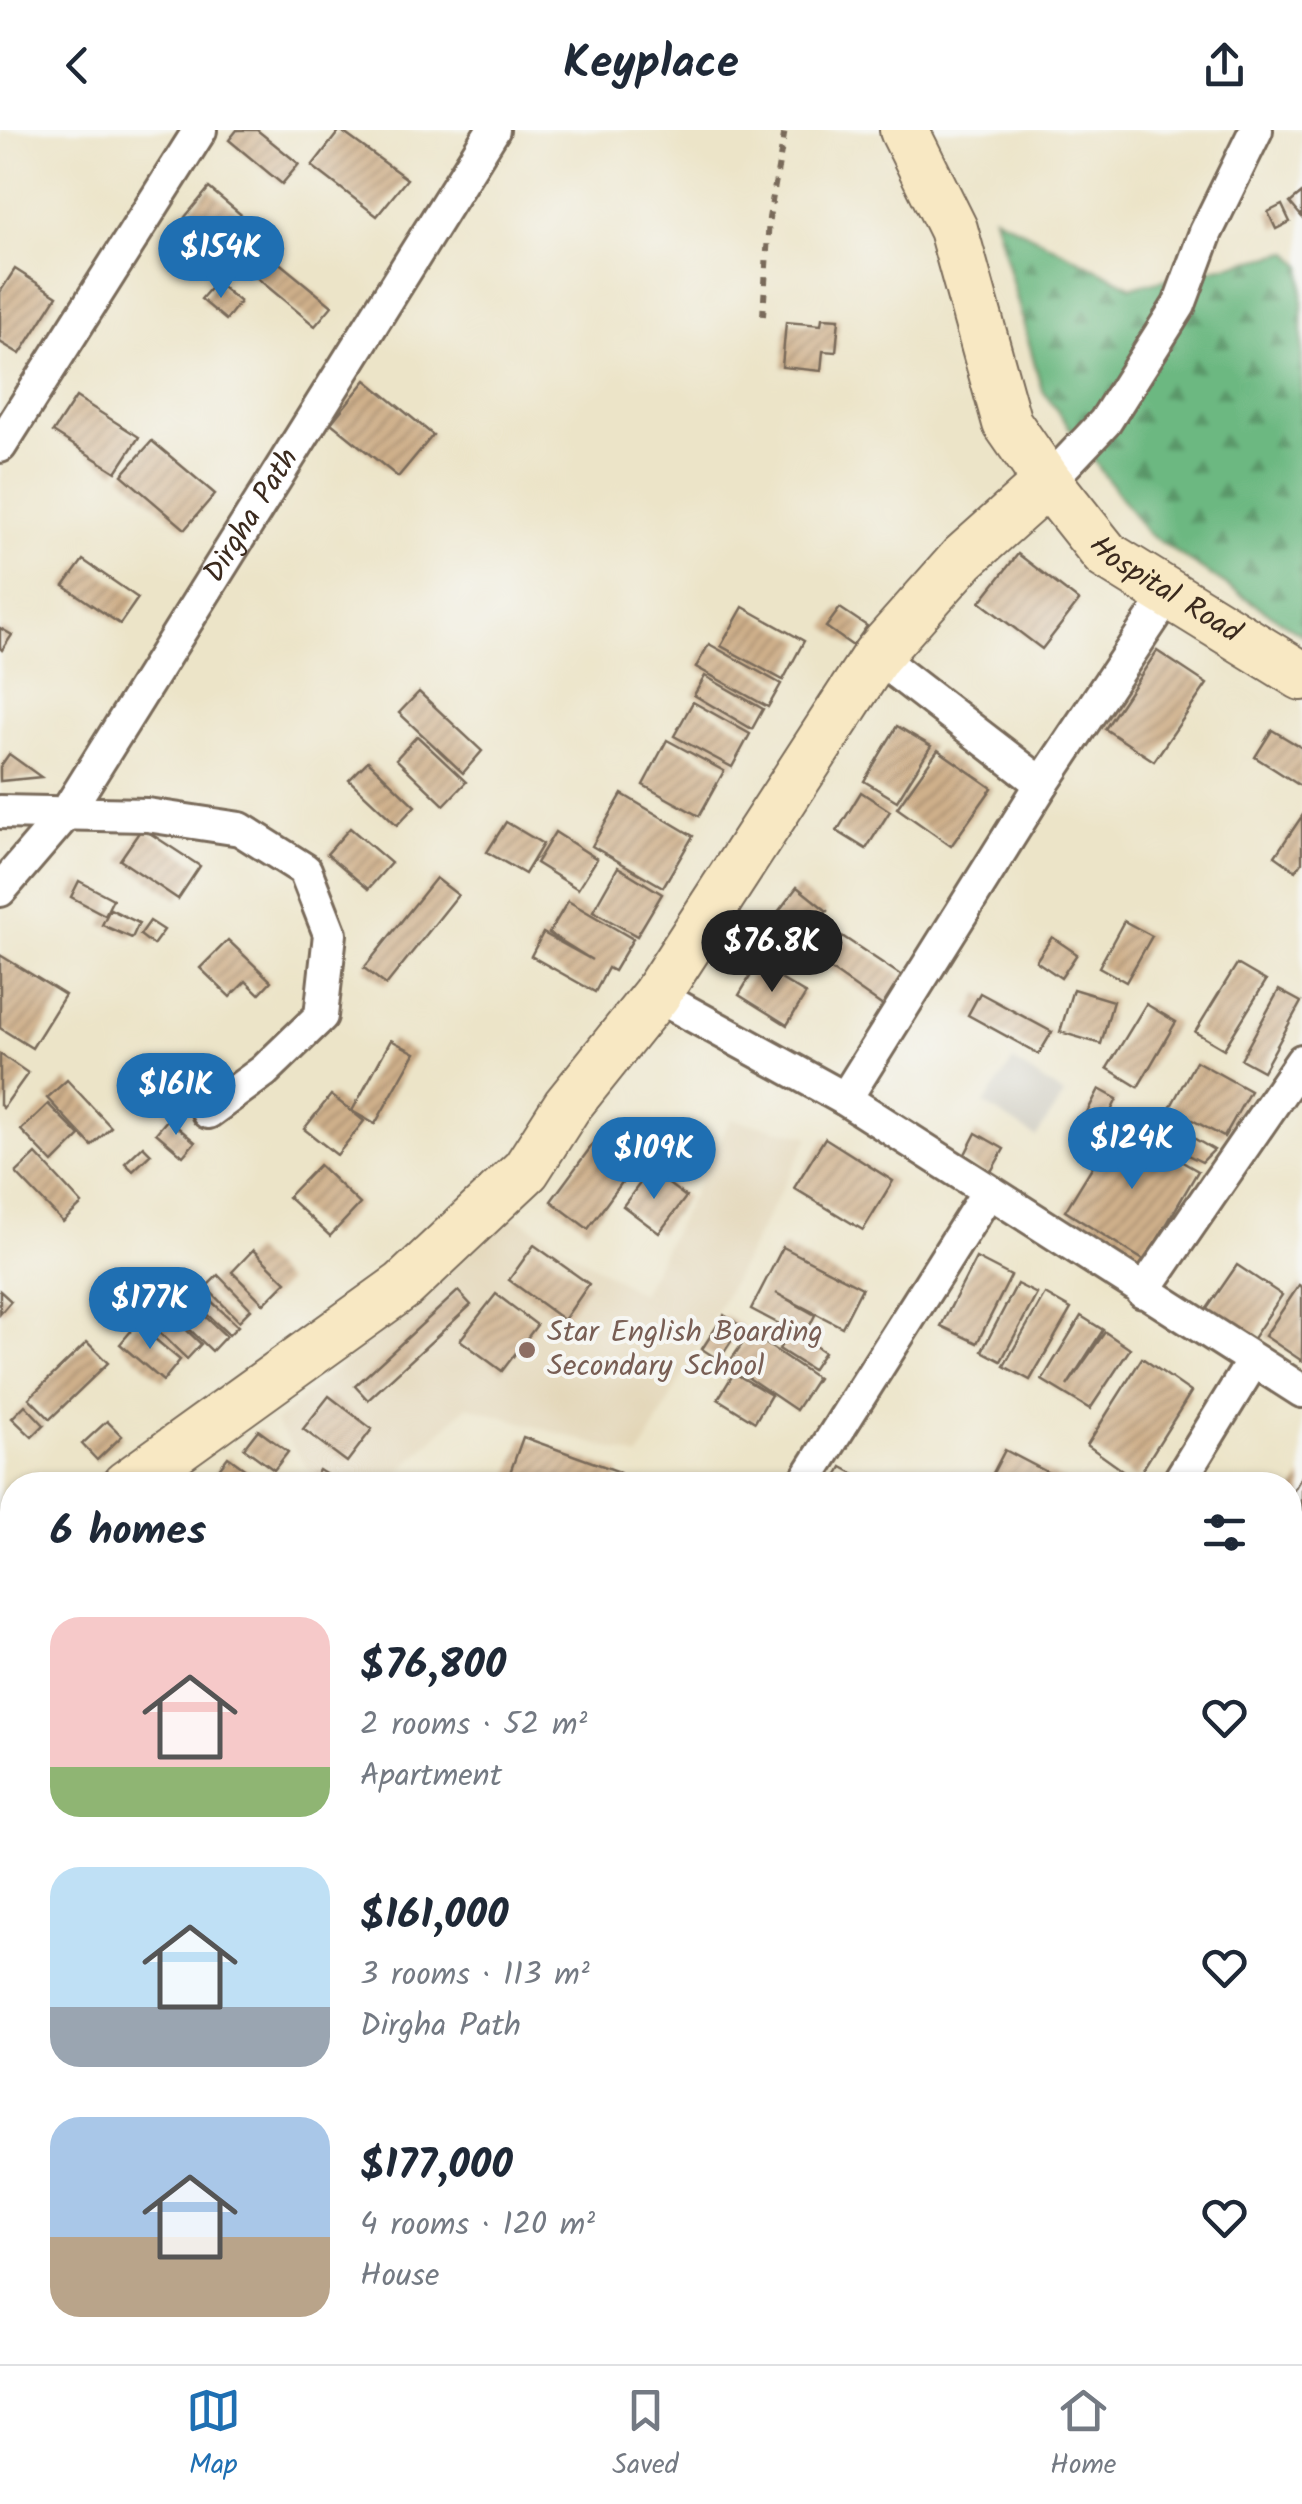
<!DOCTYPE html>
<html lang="en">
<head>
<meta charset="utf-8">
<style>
  body { margin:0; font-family:Kalam,sans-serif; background:#f2f2f3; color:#1f2937; height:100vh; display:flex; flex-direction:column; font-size:38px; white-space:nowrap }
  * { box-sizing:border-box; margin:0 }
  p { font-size:32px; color:#747a83 }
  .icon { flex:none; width:55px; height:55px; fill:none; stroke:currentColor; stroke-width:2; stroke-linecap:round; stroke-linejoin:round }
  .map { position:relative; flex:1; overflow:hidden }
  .sheet { position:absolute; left:0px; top:1342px; width:1302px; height:892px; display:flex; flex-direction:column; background:#fff; border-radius:40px 40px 0 0; box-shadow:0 2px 8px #0004 }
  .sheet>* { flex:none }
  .price { position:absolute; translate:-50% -85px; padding:0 22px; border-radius:35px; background:#1f6fb2; color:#fff; font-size:32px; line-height:65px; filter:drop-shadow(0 2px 5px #0008) }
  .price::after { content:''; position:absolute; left:50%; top:60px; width:30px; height:22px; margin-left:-15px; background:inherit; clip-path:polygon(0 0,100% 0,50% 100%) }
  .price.current { background:#222; color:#fff }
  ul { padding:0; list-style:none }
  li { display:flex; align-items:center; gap:30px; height:250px; padding:0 50px }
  li span { display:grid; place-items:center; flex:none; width:280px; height:200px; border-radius:30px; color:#555 }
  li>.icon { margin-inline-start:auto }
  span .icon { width:120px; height:120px; fill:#fffc; stroke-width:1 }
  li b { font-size:42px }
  h2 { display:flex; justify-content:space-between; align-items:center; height:120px; padding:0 50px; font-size:42px }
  header { display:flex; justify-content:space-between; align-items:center; height:130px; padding:0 50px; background:#fff; font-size:45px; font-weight:600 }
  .dock { display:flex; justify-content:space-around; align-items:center; height:140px; border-top:2px solid #e0e1e3; background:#fff; font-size:28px; color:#747a83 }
  .dock a { display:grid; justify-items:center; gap:5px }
  .dock .current { color:#1f6fb2 }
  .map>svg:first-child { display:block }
  .built { fill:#e3d6b7 }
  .industrial { fill:#c8c4b8 }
  .green { fill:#86d899; stroke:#60815c; stroke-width:2.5 }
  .forest { fill:url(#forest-firs); stroke:#547150; stroke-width:2.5 }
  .building { fill:url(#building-hatch) }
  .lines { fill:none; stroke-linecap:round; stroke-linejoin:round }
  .street-casing { stroke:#796b5a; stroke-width:38 }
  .secondary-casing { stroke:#796b5a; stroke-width:52 }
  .path { stroke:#796b5a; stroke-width:6; stroke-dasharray:8 8; stroke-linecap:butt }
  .street { stroke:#fff; stroke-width:32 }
  .secondary { stroke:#f8e8c3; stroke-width:48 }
  .education-dot { fill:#8d6e63; stroke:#f6f6f2; stroke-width:4 }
  .labels { text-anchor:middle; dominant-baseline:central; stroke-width:8; stroke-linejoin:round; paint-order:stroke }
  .street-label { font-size:30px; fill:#3b2a1e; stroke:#f6f6f2 }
  .education-label { font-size:30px; fill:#785e54; stroke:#f6f6f2; text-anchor:start }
</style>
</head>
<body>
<header><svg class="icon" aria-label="back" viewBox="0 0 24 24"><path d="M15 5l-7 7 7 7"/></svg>Keyplace<svg class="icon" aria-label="share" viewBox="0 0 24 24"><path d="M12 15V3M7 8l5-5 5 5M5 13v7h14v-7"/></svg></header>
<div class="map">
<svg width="1302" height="2234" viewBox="0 0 1302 2234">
  <defs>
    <pattern id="forest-firs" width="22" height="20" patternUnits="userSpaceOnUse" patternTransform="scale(2.5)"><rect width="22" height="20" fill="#6cb881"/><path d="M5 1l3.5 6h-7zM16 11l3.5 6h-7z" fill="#5a9669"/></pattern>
    <pattern id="building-hatch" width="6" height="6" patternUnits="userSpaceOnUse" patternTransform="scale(2.5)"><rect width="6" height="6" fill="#cfb08b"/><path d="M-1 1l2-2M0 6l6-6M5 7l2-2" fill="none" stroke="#a98f71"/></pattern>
  </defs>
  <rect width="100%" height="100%" fill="#f6f6f2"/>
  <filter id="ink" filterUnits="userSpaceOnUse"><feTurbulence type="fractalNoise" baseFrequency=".01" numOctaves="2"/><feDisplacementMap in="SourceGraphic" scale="20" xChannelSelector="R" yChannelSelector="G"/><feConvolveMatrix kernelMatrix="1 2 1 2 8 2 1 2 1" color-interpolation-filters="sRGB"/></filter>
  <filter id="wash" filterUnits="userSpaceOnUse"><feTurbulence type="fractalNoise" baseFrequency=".0048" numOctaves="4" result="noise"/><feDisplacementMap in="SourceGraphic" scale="40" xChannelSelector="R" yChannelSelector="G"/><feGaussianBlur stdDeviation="2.25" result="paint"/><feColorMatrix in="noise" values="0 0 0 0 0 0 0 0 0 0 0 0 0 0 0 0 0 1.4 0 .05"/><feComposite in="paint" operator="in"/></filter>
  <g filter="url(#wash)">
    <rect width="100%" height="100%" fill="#ece4c8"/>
    <polygon class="built" points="731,989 810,1006 639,1327 467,1276 386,1355 320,1355 275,1292 512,1085 641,1164"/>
    <polygon class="industrial" points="1013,931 1064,965 1036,1007 984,974"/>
    <polygon class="green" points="1290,2105 1302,2112 1302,2234 1101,2234 1108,2223 1290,2222"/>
    <polygon class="forest" points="994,86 1132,157 1289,122 1302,135 1302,505 1147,403 1042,260"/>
    <g id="blocks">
      <g class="building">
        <polygon points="237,0 257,0 299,34 282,54 229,10"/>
        <polygon points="340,0 407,49 377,86 312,36"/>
        <polygon points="209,58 263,103 239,131 185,87"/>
        <polygon points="1302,63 1302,87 1290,73"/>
        <polygon points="1282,75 1290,92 1276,99 1268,82"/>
        <polygon points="266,122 332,176 315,196 250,142"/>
        <polygon points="15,139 57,166 20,224 0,212 0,162"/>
        <polygon points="216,152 240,172 226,190 201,169"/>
        <polygon points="822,188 839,189 836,222 823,221 821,241 782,237 786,192 821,195"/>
        <polygon points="366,250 433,305 398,347 331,293"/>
        <polygon points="76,267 139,307 116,342 53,302"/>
        <polygon points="152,311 215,364 185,399 122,345"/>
        <polygon points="1018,424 1079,471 1042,519 980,472"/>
        <polygon points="83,430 138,468 120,494 64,456"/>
        <polygon points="743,477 804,511 783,550 721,516"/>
        <polygon points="840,478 867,496 853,516 826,497"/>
        <polygon points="0,498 12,505 2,520 0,518"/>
        <polygon points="709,514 781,554 768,577 696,537"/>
        <polygon points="1157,521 1207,554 1154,631 1105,599"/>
        <polygon points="705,546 763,579 752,599 694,565"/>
        <polygon points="419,562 482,621 463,643 399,583"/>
        <polygon points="693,572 750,604 732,637 674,606"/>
        <polygon points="897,596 931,616 897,671 864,651"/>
        <polygon points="1272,600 1302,618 1302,657 1255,627"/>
        <polygon points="417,606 466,652 444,675 396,629"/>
        <polygon points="667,610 724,641 699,686 643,655"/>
        <polygon points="938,620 992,658 951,716 897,678"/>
        <polygon points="9,624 41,647 0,651 0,637"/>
        <polygon points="368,631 415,676 397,695 349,650"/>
        <polygon points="861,662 890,681 866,719 837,701"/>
        <polygon points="622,664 693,706 663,757 592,716"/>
        <polygon points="1302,686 1302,732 1296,741 1275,726"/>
        <polygon points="506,692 543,714 525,744 487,722"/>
        <polygon points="142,698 200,736 178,769 120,730"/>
        <polygon points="350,698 391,733 368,759 327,724"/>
        <polygon points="555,702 597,729 578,759 536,733"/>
        <polygon points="618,737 662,764 637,806 593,781"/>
        <polygon points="436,748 458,765 386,855 364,838"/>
        <polygon points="79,751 113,769 105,785 71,767"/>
        <polygon points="797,757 827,781 798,817 768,795"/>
        <polygon points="568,771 633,809 614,841 608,838 595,862 531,826 543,803 592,830 549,803"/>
        <polygon points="110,779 139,793 132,808 102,795"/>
        <polygon points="150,791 164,800 153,815 140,805"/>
        <polygon points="1124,791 1152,806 1126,852 1099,837"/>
        <polygon points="842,806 911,852 890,881 824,835"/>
        <polygon points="1052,807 1077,824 1061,848 1036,831"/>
        <polygon points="228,810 271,851 259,864 246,851 230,867 200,838"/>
        <polygon points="0,825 65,865 32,918 0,898"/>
        <polygon points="1237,834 1266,851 1224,919 1195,902"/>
        <polygon points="757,835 806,864 787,895 739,865"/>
        <polygon points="1073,859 1113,871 1101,914 1060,902"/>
        <polygon points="1279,860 1301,872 1263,941 1241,929"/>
        <polygon points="980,863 1052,902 1039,924 968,885"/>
        <polygon points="1146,874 1176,892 1138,957 1107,938"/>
        <polygon points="391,910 415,923 375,994 352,981"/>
        <polygon points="0,924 28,943 3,978 0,975"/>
        <polygon points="1196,931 1250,961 1224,1007 1170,978"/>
        <polygon points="67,950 111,997 92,1016 47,968"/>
        <polygon points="1099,959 1117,969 1098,1007 1079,998"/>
        <polygon points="331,965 364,991 337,1025 304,999"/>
        <polygon points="48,974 80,1006 53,1033 21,1000"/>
        <polygon points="1159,988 1214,1020 1202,1032 1149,1006"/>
        <polygon points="168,989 195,1012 183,1026 156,1003"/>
        <polygon points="1118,995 1198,1041 1145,1131 1065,1081"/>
        <polygon points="602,1002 639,1029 588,1099 551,1071"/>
        <polygon points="976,1003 1004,1019 989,1045 962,1030"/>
        <polygon points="825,1008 893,1051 863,1100 794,1058"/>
        <polygon points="143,1016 151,1024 133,1041 125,1033"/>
        <polygon points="36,1024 82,1074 63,1092 16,1043"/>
        <polygon points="319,1035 360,1074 330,1106 288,1067"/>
        <polygon points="650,1040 686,1067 659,1103 623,1076"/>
        <polygon points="534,1115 589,1154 564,1190 509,1150"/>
        <polygon points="783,1117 862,1158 842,1197 776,1163 815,1185 804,1207 751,1179"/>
        <polygon points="253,1120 286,1152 264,1174 232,1142"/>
        <polygon points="976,1128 1011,1146 977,1213 941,1196"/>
        <polygon points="1237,1135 1282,1165 1250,1213 1204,1183"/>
        <polygon points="179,1141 238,1196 229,1205 170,1150"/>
        <polygon points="218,1145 251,1179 239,1191 206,1157"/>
        <polygon points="168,1151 226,1206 212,1221 154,1165"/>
        <polygon points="1017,1154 1037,1164 1001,1231 982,1221"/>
        <polygon points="1299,1155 1302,1157 1302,1231 1265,1206"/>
        <polygon points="0,1161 11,1171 0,1184"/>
        <polygon points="458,1161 471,1175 368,1270 355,1256"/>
        <polygon points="496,1164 537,1195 502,1241 460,1210"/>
        <polygon points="1045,1164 1071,1179 1030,1250 1004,1236"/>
        <polygon points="162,1176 201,1214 187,1229 147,1190"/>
        <polygon points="724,1185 741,1196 719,1230 702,1219"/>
        <polygon points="1081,1186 1103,1200 1067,1256 1105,1202 1130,1219 1090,1279 1042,1250"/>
        <polygon points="137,1194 180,1230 163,1251 120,1214"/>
        <polygon points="791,1200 824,1222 812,1240 779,1219"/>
        <polygon points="750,1203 817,1248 796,1280 728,1234"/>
        <polygon points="87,1212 108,1233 50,1289 29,1268"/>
        <polygon points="1142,1228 1191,1262 1136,1350 1087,1315"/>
        <polygon points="734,1243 771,1265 755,1292 718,1269"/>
        <polygon points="329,1266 372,1299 347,1332 303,1299"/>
        <polygon points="25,1275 44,1295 32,1307 12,1288"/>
        <polygon points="107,1291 122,1306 97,1330 82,1314"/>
        <polygon points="258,1300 288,1322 274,1340 244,1318"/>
        <polygon points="523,1307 620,1342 615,1355 518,1355 507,1351"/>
        <polygon points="1005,1320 1072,1355 1007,1355 991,1347"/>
        <polygon points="228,1327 250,1343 241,1355 222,1355 212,1348"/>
        <polygon points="842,1337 875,1355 832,1355"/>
        <polygon points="319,1340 343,1355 310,1355"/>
        <polygon points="1302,1346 1302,1382 1290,1375 1290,1367"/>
        <polygon points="1290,1387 1302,1394 1302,1450 1290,1442"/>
        <polygon points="1290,1470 1302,1478 1302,1600 1290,1591"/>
        <polygon points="12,1564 12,1611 5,1621 0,1617 0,1580"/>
        <polygon points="1290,1684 1302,1692 1302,1716 1290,1736"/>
        <polygon points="12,1832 12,1888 0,1880 0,1851"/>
        <polygon points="1290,1835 1302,1842 1302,1853 1290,1873"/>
        <polygon points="0,2165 12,2173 12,2222 18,2222 11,2234 0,2227"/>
        <polygon points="27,2222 61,2222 54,2234 20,2234"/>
        <polygon points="70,2222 88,2222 107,2234 70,2234 65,2231"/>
        <polygon points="101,2222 148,2222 167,2234 120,2234"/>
        <polygon points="300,2222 358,2222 377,2234 293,2234"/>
        <polygon points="362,2222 395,2222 388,2234 381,2234"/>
        <polygon points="483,2222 494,2222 510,2234 475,2234"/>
        <polygon points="503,2222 584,2222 575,2234 519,2234"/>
        <polygon points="726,2222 774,2222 794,2234 746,2234"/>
        <polygon points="864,2222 890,2222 909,2234 864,2234 858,2231"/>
        <polygon points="896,2222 939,2222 947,2227 943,2234 915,2234"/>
      </g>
    </g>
  </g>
  <g filter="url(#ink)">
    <use href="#blocks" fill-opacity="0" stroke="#796b5a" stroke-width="2.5"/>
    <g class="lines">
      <defs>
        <g id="street">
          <polyline points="0,316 200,0"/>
          <polyline points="1048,352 1105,292 1179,175 1206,102 1256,0"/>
          <polyline points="876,526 1042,654"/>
          <polyline points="0,682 147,685 240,699 305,740 330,804 321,886 264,941 208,982"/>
          <path id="s1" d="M0 760 67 682 493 0"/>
          <polyline points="656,865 845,969 1302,1261"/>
          <polyline points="845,969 1042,654 1169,464"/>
          <polyline points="1143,1162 1302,931"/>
          <polyline points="803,1355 988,1062"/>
          <polyline points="1177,1355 1253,1231"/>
          <polyline points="1290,1629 1302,1637"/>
          <polyline points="1290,2021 1302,2027"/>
          <polyline points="0,2035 12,2015"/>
          <polyline points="249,2234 256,2222"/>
          <polyline points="646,2234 654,2222"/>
          <polyline points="1036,2234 1042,2222"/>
        </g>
        <g id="secondary">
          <path id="s2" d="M904 0 953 99 1007 293 1048 352 1106 425 1302 546"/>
          <polyline points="126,1355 404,1155 526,1040 567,976 656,865 876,526 963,428 1048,352"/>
          <polyline points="0,1476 12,1463"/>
        </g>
      </defs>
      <use href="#street" class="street-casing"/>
      <use href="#secondary" class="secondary-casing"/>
      <g class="path">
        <polyline points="763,186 769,88 785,0"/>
        <polyline points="1290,2093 1302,2100"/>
        <polyline points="1183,2222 1202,2234"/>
        <polyline points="1088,2234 1095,2222"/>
      </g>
      <use href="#street" class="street"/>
      <use href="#secondary" class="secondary"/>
    </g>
  </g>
  <circle class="education-dot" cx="527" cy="1220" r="10"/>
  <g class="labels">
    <g class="street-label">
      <text stroke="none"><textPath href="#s1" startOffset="452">Dirgha Path</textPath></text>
      <text stroke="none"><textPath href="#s2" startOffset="545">Hospital Road</textPath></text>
    </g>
    <g class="education-label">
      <text x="547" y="1203">Star English Boarding<tspan x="547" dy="34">Secondary School</tspan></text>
    </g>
  </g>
</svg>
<b class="price" style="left:221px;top:171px">$154K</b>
<b class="price current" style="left:772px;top:865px">$76.8K</b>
<b class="price" style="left:176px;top:1008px">$161K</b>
<b class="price" style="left:1132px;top:1062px">$124K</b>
<b class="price" style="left:654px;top:1072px">$109K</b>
<b class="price" style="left:150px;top:1222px">$177K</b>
<section class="sheet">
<h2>6 homes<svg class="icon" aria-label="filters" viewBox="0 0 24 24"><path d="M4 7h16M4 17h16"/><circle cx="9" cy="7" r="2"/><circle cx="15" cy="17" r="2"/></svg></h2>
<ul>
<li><span style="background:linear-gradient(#f6c9c9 75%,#8fb573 0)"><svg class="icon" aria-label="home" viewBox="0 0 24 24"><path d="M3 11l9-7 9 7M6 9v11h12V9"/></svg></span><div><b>$76,800</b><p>2 rooms · 52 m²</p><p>Apartment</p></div><svg class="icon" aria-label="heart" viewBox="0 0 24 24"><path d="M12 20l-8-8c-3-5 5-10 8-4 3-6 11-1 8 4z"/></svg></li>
<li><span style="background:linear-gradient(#bfe0f5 70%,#9aa5b1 0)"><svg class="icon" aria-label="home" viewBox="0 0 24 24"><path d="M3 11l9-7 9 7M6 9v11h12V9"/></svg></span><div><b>$161,000</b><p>3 rooms · 113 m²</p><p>Dirgha Path</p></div><svg class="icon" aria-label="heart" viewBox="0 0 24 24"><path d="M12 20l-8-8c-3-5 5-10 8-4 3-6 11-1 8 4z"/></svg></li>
<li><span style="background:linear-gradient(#a9c7e8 60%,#b9a48a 0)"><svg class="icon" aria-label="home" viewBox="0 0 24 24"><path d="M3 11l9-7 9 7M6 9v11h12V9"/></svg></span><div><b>$177,000</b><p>4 rooms · 120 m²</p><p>House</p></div><svg class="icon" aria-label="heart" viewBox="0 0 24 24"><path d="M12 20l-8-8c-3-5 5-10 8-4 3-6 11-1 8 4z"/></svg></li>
</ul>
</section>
</div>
<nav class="dock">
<a class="current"><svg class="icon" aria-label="map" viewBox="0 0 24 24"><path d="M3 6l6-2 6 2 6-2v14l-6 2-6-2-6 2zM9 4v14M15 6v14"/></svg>Map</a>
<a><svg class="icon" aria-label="saved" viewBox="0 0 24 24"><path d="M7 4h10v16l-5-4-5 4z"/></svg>Saved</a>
<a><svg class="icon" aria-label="home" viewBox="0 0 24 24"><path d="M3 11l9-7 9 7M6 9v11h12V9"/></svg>Home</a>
</nav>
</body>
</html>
